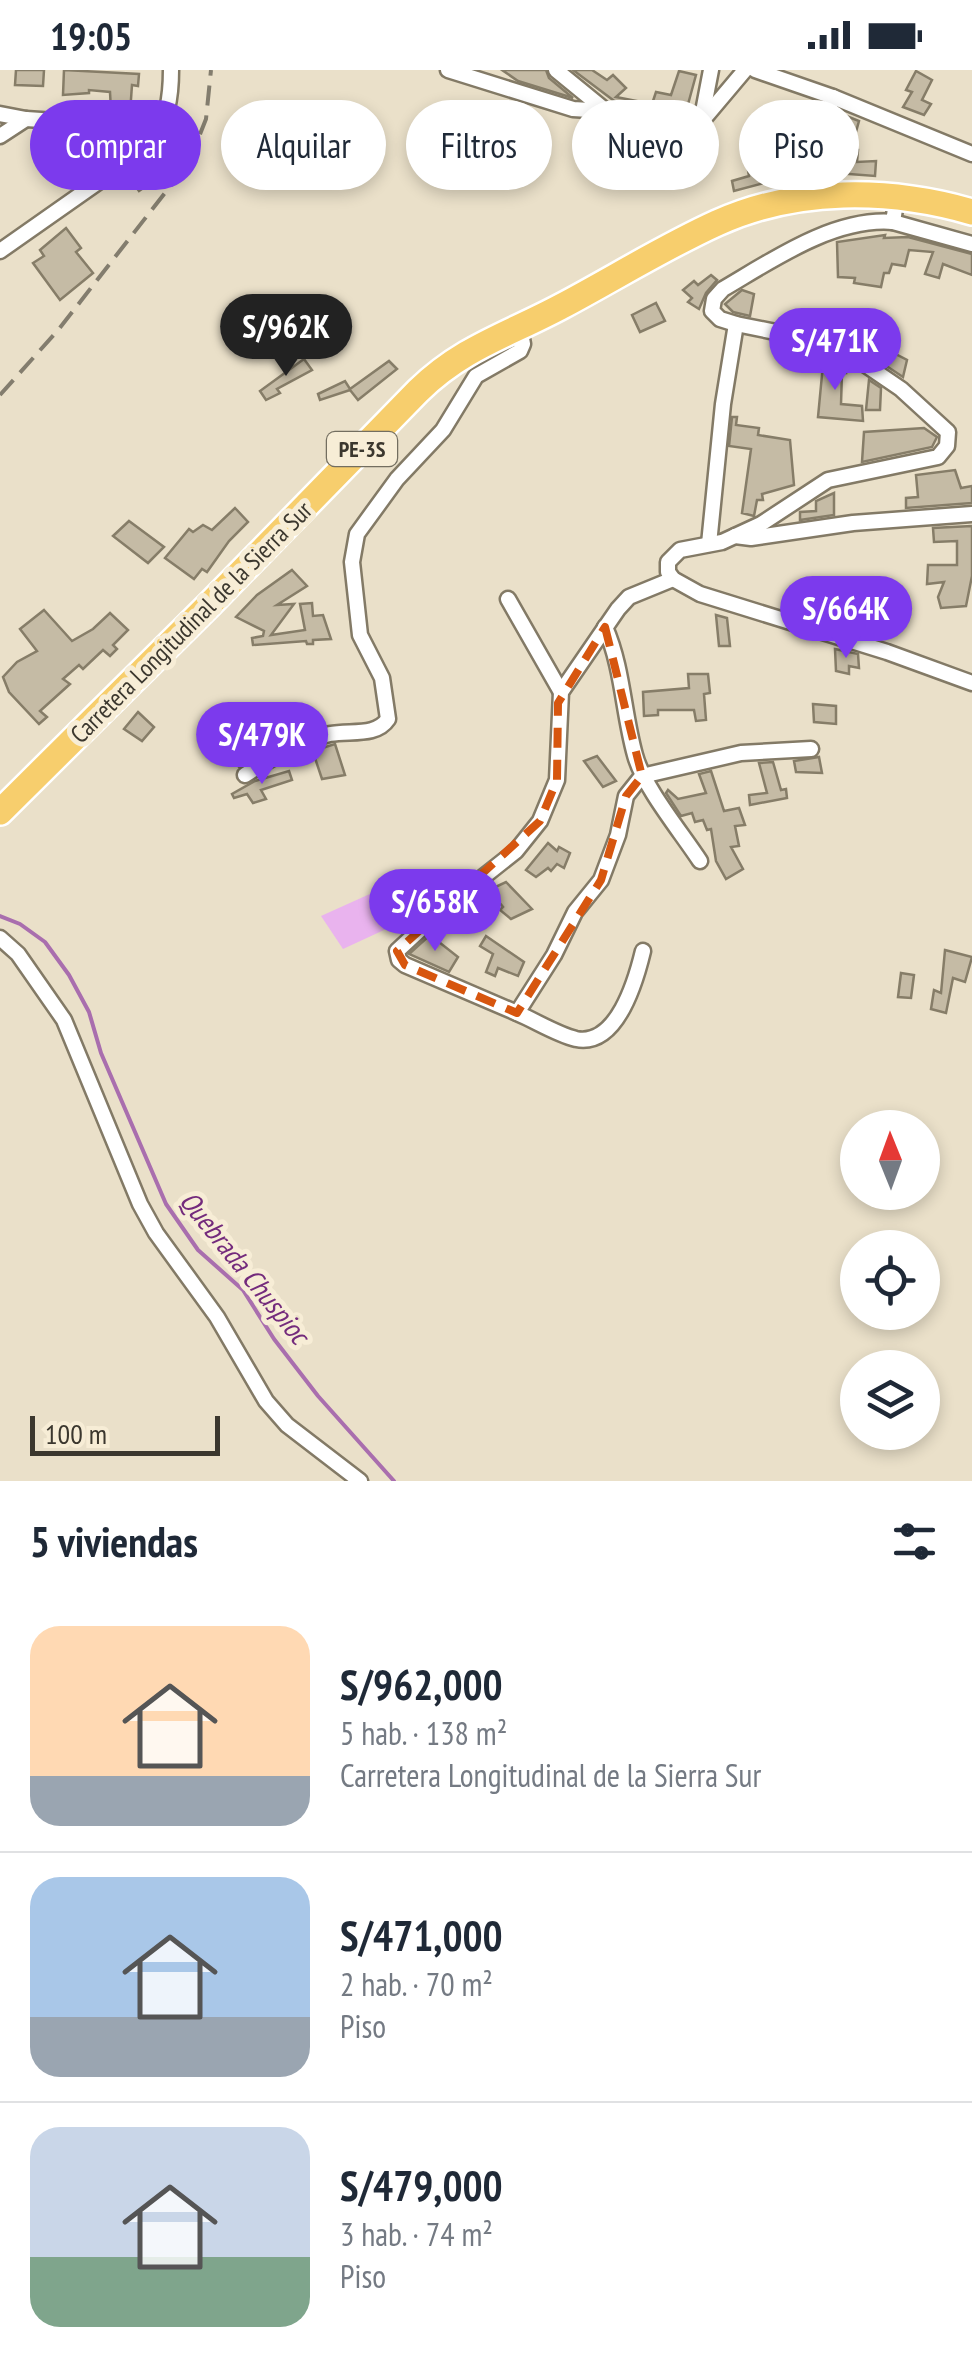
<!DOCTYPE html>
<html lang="es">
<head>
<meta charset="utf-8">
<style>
  body { margin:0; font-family:"PT Sans Narrow",sans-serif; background:#f2f2f3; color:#1f2937; height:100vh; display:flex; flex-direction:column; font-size:38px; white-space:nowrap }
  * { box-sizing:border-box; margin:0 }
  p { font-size:32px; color:#747a83 }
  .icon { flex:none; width:55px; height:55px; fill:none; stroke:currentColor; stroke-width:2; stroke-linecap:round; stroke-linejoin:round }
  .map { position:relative; height:1411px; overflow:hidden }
  .sheet { display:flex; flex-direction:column; background:#fff; flex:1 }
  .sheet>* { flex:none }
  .hud { position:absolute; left:30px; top:30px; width:912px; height:90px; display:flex; gap:20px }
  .needle { width:65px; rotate:359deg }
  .fabs { position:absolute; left:840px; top:1040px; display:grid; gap:20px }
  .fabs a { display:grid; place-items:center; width:100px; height:100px; border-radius:50%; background:#fff; box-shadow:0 5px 15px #0003; font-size:50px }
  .scale { position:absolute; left:30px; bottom:25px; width:190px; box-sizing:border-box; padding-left:10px; border:5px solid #3b372e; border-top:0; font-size:28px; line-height:35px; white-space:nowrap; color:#3b372e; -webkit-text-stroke:8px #f7edd6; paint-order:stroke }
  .price { position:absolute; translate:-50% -85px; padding:0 22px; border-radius:35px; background:#7c3aed; color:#fff; font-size:32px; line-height:65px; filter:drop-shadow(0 2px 5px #0008) }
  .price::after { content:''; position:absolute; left:50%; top:60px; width:30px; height:22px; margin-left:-15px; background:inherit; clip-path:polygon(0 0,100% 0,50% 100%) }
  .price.active { background:#222; color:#fff }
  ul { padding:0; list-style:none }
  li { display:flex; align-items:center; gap:30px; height:250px; padding:0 30px }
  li+li { border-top:2px solid #e0e1e3 }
  li span { display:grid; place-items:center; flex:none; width:280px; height:200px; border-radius:30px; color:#555 }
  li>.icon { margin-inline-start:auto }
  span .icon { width:120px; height:120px; fill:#fffc; stroke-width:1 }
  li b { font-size:42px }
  h2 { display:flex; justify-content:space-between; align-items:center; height:120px; padding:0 30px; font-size:42px }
  .chip { padding:0 35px; border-radius:45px; background:#fff; box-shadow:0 5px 15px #0003; font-size:35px; line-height:90px }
  .chip.active { background:#7c3aed; color:#fff }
  .status { display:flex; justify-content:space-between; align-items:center; height:70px; padding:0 50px; background:#fff; direction:ltr }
  .status svg { height:28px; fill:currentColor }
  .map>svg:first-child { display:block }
  .green { fill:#e9b3ee }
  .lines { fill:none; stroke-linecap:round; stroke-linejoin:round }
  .stream { stroke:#a96eae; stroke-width:4 }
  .building { fill:#c5bba5; stroke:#867d68; stroke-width:2.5 }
  .street-casing { stroke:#837a66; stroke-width:19 }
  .highway-casing { stroke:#fff; stroke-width:30 }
  .street { stroke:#fff; stroke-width:14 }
  .highway { stroke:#f7ce6d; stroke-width:25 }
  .rail { stroke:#837d6e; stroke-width:4; stroke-dasharray:20 10; stroke-linecap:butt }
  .marked { fill:none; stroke:#d7560f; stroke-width:8; stroke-dasharray:20 12; stroke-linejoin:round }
  .labels { text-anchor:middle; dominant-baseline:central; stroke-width:10; stroke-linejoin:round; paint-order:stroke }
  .shield { fill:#f7edd6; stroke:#736e60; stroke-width:2.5 }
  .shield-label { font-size:22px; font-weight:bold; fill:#3b372e }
  .street-label { font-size:25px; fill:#3b372e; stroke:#f7edd6 }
  .water-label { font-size:28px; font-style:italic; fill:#742b7c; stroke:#f7edd6 }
</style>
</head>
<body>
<div class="status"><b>19:05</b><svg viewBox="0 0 49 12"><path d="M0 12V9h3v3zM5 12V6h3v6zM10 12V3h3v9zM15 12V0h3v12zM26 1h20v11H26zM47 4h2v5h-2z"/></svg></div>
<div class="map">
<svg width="972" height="1411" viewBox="0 0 972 1411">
  <rect width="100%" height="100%" fill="#eae0c9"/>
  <polygon class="green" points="372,823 397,854 343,879 321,846"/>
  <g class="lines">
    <polyline class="stream" points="0,846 20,854 45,872 69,905 89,942 101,983 166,1134 198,1180 243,1220 274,1269 318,1326 394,1411"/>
  </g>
  <g class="building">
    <polygon points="16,0 44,0 43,16 15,15"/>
    <polygon points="64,0 139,4 138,16 132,15 130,43 111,41 110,22 89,20 89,23 63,25"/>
    <polygon points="502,0 546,0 549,8 573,28 518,11"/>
    <polygon points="573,0 592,0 607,10 613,5 626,18 616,27 652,34 650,46 629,42"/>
    <polygon points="679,1 696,5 684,49 680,51 672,50 674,37 652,34 656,22 671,25"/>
    <polygon points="916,1 932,10 922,30 931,34 924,45 903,37 912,22 906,20"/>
    <polygon points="839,43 859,51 851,80 858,80 857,92 876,91 875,106 823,102"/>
    <polygon points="799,62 809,64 795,109 783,108 734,121 732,111 749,106 748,100 786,86 749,79 749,64 793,72"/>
    <polygon points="704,64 714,90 698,95 688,72"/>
    <polygon points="90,74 101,90 85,98 75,83"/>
    <polygon points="140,98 165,103 139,121 129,107"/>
    <polygon points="66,158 81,178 76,182 93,203 60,230 33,193 44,186 40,180"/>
    <polygon points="885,165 884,168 908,167 972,184 972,205 943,194 939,208 925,204 933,182 909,180 905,196 892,194 889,203 884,203 881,217 854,213 855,208 838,207 837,172"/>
    <polygon points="711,205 717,210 706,223 699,239 688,232 692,228 683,220 694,211 698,215"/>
    <polygon points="742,220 754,224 750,246 733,242 725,234"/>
    <polygon points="656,233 665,251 640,262 632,245"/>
    <polygon points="886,279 907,290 903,307 882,293"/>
    <polygon points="824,284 845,294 846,303 842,303 841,334 862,336 863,351 818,347"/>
    <polygon points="304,289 312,300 277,319 280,323 266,330 260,321"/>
    <polygon points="389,291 397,299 358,330 350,320 320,330 318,324 345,311 350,319"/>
    <polygon points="869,310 881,318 880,340 866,340"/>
    <polygon points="732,347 737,347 736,355 759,358 758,365 790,370 794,415 762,424 763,430 757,430 754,446 742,443 751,379 729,376"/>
    <polygon points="924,358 937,367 932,377 862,392 864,362"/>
    <polygon points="955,400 961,418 972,416 972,433 906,438 906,428 918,427 916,405"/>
    <polygon points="834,423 834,445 800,450 800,442 816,441 816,431"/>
    <polygon points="235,438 248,452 229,471 207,502 202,499 194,509 165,488 189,459 193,462 203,455 212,460"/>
    <polygon points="129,451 164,477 148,493 113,466"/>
    <polygon points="972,456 972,506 966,536 941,538 938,527 944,512 927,514 928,495 957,495 957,471 934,472 933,458"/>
    <polygon points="292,500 307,516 277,535 294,534 271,565 305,560 300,534 312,533 313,546 323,545 331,569 313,570 313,574 307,574 306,571 253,575 252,568 263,566 264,561 236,547 257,525"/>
    <polygon points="44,540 72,571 93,559 110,543 128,560 113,575 117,579 110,586 103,580 83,599 79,595 63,609 70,614 40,641 47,647 39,654 9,622 3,607 17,592 37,581 20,559"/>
    <polygon points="716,545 727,548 730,576 719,576"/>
    <polygon points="835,579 858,584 859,598 849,596 849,604 836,601"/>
    <polygon points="688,604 708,604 710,623 704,624 706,650 696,651 694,640 658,640 658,645 644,646 643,622 689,618"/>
    <polygon points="813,634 836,636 836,654 814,652"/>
    <polygon points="138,642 154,657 142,671 124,659"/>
    <polygon points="269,665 271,677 252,684 254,687 239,697 236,694 250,684 241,685 259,672 257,669"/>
    <polygon points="335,674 345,705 322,709 314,685 303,684"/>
    <polygon points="597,686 616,711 603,717 584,691"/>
    <polygon points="819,687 822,703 796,702 794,691"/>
    <polygon points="773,692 781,720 786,719 787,728 750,735 749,725 767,723 759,693"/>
    <polygon points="289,701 292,710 261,720 266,729 253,733 247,724 234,728 232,724 255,711"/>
    <polygon points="711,701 724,741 739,738 745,755 735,756 739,776 731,777 743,799 726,809 716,791 711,759 707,760 703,750 695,752 692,743 681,746 666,723 668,720 678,729 706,723 699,704"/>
    <polygon points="548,773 557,781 559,777 570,783 564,798 557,794 551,801 548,798 536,807 526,800"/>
    <polygon points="506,812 532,839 511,849 500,840 503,837 489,820"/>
    <polygon points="430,865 458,887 449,902 409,884"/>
    <polygon points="486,866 524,892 518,906 498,898 495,906 486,902 493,884 480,876"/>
    <polygon points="945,880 972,887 965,912 953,908 946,943 931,939 934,920 941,923"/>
    <polygon points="901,903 914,905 911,928 898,927"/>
  </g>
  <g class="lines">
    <defs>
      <g id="street">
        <polyline points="448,0 573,39 605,41"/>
        <polyline points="556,0 622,54 657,64 690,61 701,52 711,0"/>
        <polyline points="755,0 833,27 972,84"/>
        <polyline points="0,44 26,49 162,58"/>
        <polyline points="702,51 745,0"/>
        <polyline points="0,66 26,49"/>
        <path d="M897 126 893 152C834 147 771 191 723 219L714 229 712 241 720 249 736 254 835 274 901 319 948 362 947 376 938 387 828 410 761 454 722 472 680 480 668 492V502L673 509 700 524 887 582 972 613"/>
        <polyline points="801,129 833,27"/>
        <polyline points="893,152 972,174"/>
        <path d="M0 181 151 75C167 50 171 29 171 0"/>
        <polyline points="735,466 751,468 853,453 972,444"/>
        <polyline points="709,474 723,334 736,254"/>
        <polyline points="508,529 561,622"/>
        <path d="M605 557C623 598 623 642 635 685 643 716 681 762 700 791"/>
        <path d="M245 705C272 688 298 671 330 664 350 660 376 667 388 649L382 608 360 565 352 492 357 464 397 409 443 360 476 306 520 281 523 274 520 258"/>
        <polyline points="0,868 18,884 64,950 140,1134 156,1163 217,1247 266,1331 287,1355 360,1411"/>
        <path d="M643 881C636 910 617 977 576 969 556 964 536 951 517 943L554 885 575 842 601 810 618 765 626 726 642 706 741 683 811 679"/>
        <polyline points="517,943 405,895 399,890 397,881 439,842 516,781 540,751 557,710 561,622 618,539 629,527 673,509"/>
      </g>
      <path id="highway" d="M0 742 210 534 418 321C463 277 508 265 562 236 613 209 664 177 717 153 797 117 889 118 972 142"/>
    </defs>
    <use href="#street" class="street-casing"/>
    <use href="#highway" class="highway-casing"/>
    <use href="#street" class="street"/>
    <use href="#highway" class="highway"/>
    <polyline class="rail" points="0,325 59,259 189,92 206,49 211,0"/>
  </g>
  <path class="marked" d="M605 557 642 706 626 726 601 810 517 943 405 895 397 881 540 751 557 710 558 633Z"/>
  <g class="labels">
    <rect class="shield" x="327" y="362" width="70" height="34" rx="8"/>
    <g class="shield-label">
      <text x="362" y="379">PE-3S</text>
    </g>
    <g class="street-label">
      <text transform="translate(191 552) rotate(-45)">Carretera Longitudinal de la Sierra Sur</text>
    </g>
    <g class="water-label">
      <text transform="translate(245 1197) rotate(51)">Quebrada Chuspioc</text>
    </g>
  </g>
</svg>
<div class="fabs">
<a><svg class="needle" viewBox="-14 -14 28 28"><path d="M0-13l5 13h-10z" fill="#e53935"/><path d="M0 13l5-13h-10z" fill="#747a83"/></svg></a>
<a><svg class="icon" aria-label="locate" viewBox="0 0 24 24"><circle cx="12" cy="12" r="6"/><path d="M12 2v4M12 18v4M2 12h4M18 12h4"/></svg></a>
<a><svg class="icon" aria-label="layers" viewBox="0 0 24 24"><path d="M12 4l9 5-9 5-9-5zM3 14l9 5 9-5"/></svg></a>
</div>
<div class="scale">100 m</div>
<b class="price active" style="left:286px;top:309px">S/962K</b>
<b class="price" style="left:835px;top:323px">S/471K</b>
<b class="price" style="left:846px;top:591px">S/664K</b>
<b class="price" style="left:262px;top:717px">S/479K</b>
<b class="price" style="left:435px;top:884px">S/658K</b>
<div class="hud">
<a class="chip active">Comprar</a>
<a class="chip">Alquilar</a>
<a class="chip">Filtros</a>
<a class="chip">Nuevo</a>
<a class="chip">Piso</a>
</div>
</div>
<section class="sheet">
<h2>5 viviendas<svg class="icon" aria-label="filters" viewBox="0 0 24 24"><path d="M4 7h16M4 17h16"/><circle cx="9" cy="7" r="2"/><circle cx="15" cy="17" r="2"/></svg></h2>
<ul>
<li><span style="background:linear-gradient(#ffd9b3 75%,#9aa5b1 0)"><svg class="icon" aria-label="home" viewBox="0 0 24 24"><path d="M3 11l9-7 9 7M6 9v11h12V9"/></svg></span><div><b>S/962,000</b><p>5 hab. · 138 m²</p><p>Carretera Longitudinal de la Sierra Sur</p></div></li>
<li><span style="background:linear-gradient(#a9c7e8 70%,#9aa5b1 0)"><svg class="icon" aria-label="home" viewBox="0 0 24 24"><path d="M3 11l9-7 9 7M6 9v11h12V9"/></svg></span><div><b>S/471,000</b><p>2 hab. · 70 m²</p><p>Piso</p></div></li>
<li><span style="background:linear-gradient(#c9d6e8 65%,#7fa58c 0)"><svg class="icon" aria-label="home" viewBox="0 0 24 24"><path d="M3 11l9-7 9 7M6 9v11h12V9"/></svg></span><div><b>S/479,000</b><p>3 hab. · 74 m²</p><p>Piso</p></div></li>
</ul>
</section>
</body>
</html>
